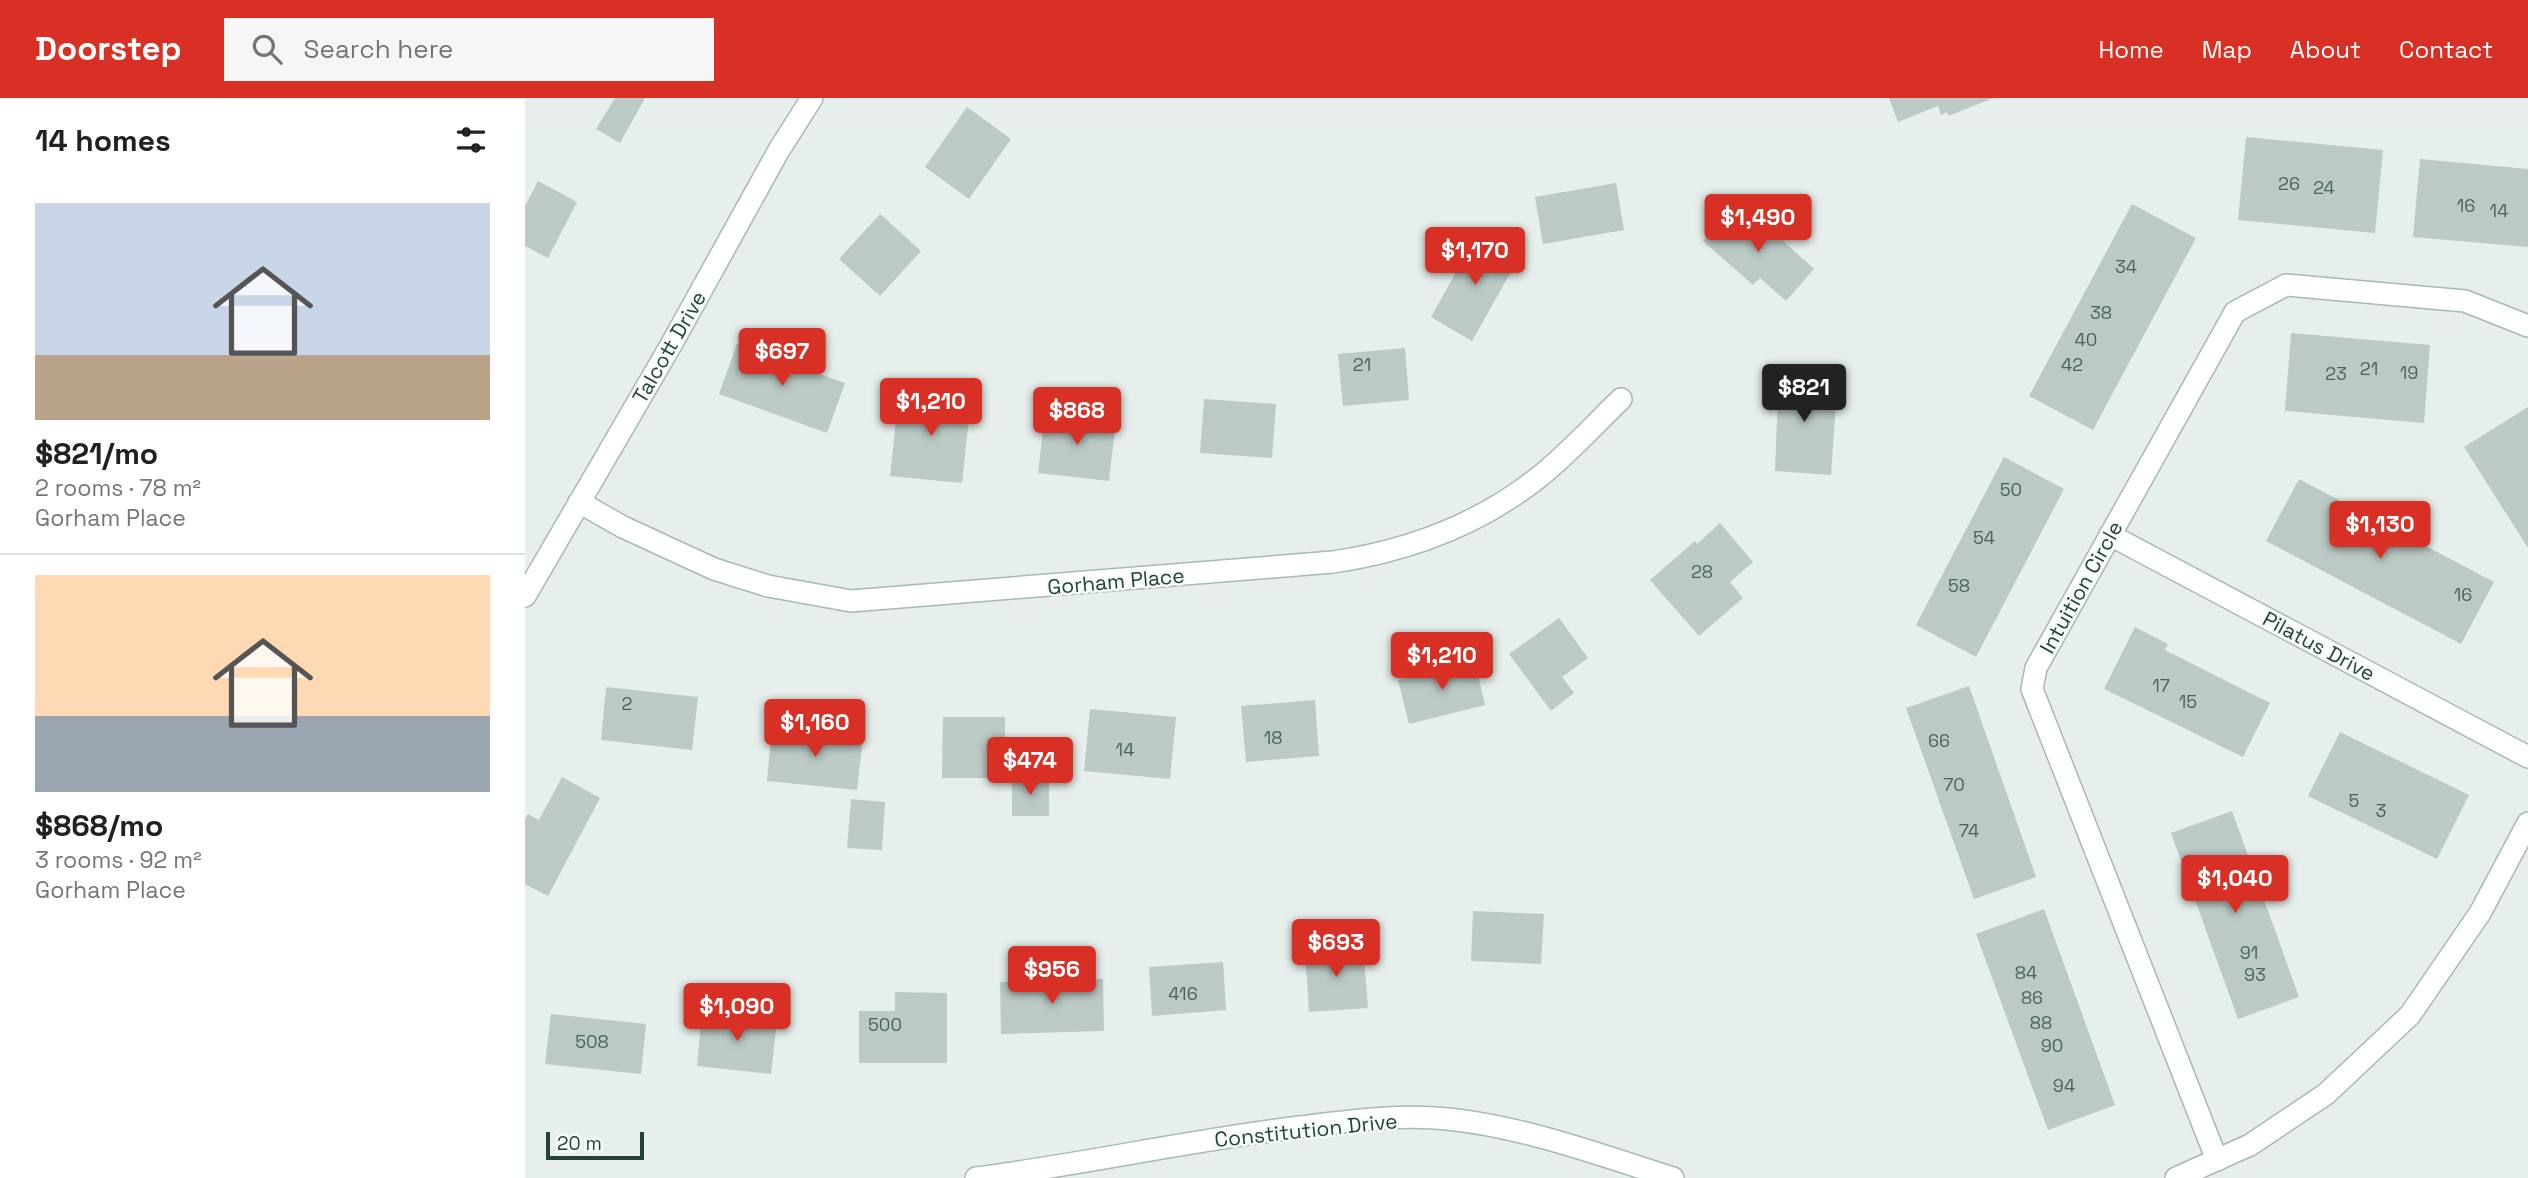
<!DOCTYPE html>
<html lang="en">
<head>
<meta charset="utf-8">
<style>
  body { margin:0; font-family:"Space Grotesk",sans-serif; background:#f6f6f6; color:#202124; height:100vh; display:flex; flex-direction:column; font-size:26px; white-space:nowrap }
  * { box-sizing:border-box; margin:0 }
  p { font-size:23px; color:#757577 }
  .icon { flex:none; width:38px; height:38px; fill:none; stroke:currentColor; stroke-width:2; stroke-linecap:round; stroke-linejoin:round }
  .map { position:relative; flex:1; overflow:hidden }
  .details { display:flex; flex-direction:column; background:#fff; width:525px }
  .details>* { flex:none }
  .scale { position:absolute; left:21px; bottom:18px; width:98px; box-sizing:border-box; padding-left:7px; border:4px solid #24423a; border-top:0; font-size:19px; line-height:24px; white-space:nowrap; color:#24423a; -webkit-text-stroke:5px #f7fbf9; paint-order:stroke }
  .price { position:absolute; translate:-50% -60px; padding:0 16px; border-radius:7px; background:#d93025; color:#fff; font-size:23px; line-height:46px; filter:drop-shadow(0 2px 4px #0008) }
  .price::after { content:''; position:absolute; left:50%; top:42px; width:21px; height:16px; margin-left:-10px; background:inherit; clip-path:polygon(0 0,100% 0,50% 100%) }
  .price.selected { background:#222; color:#fff }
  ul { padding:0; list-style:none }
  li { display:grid; align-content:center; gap:14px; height:371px; padding:0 35px }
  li+li { border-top:2px solid #e0e0e0 }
  li span { display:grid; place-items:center; height:217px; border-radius:0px; color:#555 }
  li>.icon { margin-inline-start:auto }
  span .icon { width:126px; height:126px; fill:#fffc; stroke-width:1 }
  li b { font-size:30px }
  h2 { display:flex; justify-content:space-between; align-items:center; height:84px; padding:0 35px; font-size:30px }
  header { display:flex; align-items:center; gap:42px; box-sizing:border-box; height:98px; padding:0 35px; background:#d93025; color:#fff }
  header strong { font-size:33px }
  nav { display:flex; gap:38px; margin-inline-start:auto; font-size:24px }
  .search { width:490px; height:63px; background:#f6f6f6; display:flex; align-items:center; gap:18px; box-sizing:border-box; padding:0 24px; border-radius:0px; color:#757577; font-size:26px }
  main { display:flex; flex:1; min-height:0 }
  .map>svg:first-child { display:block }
  .building { fill:#bbcac4 }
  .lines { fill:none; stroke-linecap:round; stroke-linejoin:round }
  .street-casing { stroke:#a8b8b2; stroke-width:24 }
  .street { stroke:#fff; stroke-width:21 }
  .labels { text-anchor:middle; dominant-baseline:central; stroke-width:5; stroke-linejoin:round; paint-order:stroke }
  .number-label { font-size:18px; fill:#4a645c }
  .street-label { font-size:21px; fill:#24423a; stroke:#f7fbf9 }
</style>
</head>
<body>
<header>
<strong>Doorstep</strong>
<div class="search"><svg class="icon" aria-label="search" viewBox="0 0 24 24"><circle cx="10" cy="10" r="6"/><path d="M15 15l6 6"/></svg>Search here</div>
<nav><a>Home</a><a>Map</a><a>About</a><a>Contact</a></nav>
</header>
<main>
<section class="details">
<h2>14 homes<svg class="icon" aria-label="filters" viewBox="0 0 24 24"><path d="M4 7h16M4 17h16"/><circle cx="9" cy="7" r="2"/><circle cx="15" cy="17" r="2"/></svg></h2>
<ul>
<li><span style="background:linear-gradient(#c9d6e8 70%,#b9a48a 0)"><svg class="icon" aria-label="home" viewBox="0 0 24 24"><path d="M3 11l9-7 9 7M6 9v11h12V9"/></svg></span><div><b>$821/mo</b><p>2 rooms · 78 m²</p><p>Gorham Place</p></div></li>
<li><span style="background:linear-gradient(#ffd9b3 65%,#9aa5b1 0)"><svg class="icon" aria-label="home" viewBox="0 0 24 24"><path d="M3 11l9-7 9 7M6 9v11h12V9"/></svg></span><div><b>$868/mo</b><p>3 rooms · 92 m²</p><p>Gorham Place</p></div></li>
</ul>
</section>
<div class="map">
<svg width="2003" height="1080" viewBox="0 0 2003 1080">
  <rect width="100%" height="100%" fill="#e6efeb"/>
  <g class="building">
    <polygon points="90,0 120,0 95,45 71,31"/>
    <polygon points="1364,0 1469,0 1423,18 1422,14 1416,17 1413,8 1373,24"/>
    <polygon points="442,9 486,41 444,101 400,69"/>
    <polygon points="1721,39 1858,52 1850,135 1713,122"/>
    <polygon points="1895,61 2003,71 2003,149 1888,139"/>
    <polygon points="13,83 52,104 23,160 0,148 0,108"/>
    <polygon points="1091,85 1099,132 1018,146 1010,99"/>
    <polygon points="1607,106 1671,140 1568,332 1504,298"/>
    <polygon points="1206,110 1221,124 1229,116 1289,171 1261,203 1235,180 1228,187 1178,143"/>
    <polygon points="355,116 396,153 355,198 314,161"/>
    <polygon points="953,135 995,158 947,243 906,219"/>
    <polygon points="1766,235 1905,247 1899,325 1760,313"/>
    <polygon points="212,246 320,285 302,335 194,296"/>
    <polygon points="880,250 884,302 818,308 813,256"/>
    <polygon points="1254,271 1297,273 1295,302 1311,304 1306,377 1250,373"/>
    <polygon points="374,295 446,302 437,385 365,378"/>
    <polygon points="679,301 751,306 747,360 675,355"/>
    <polygon points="2003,309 2003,450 1939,349"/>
    <polygon points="520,315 591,323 584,383 513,375"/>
    <polygon points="1479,359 1539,391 1451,559 1391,527"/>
    <polygon points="1774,381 1969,484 1936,546 1741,443"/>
    <polygon points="1195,425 1228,464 1205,484 1218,500 1174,538 1125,482 1170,443 1172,446"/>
    <polygon points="1034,520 1063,560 1037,579 1049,595 1026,613 984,556"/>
    <polygon points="1610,529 1643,546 1640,552 1745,605 1718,659 1579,591"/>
    <polygon points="950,563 960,607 884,626 873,582"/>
    <polygon points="1444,588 1511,779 1449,801 1381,610"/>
    <polygon points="81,589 173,599 167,652 76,642"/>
    <polygon points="790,602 794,658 721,664 716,608"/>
    <polygon points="565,611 651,619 645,681 559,673"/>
    <polygon points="418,619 480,619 480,680 417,680"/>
    <polygon points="247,629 338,639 332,692 242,683"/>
    <polygon points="1815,634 1944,697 1912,761 1783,698"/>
    <polygon points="37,679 75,700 23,798 0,786 0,721 3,716 14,722"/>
    <rect x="487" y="680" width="37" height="38"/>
    <polygon points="326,701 360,704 357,752 322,750"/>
    <polygon points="1707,713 1774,899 1713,921 1646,735"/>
    <polygon points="1519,811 1590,1007 1523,1032 1451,836"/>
    <polygon points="948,813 1019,816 1016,866 946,863"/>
    <polygon points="838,847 843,910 784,914 780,851"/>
    <polygon points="698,864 701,912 627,918 624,869"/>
    <polygon points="578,881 579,933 476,936 475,884"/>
    <polygon points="370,894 422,895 422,965 334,965 334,913 370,913"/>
    <polygon points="177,914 252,922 246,976 172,968"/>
    <polygon points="26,916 121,926 116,976 20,966"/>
  </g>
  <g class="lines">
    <defs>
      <g id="street">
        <path d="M54 404 98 429 189 471 243 488 326 503 808 464C883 453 955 426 1014 379 1043 356 1069 327 1096 301"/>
        <polyline points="1585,437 2003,659"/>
        <polyline points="0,498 146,247 254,52 287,0"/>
        <polyline points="1692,1062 1507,591 1511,570 1710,214 1761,187 1940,203 2003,228"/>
        <path d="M451 1080C560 1066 667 1042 775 1029 824 1023 875 1016 923 1021 1000 1029 1075 1057 1148 1080"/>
        <polyline points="1651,1080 1725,1047 1801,996 1885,917 1955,815 2003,725"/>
      </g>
    </defs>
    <use href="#street" class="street-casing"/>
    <use href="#street" class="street"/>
  </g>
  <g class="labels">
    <g class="number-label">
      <text x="1764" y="85">26</text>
      <text x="1799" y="89">24</text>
      <text x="1941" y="107">16</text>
      <text x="1974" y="112">14</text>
      <text x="1601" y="168">34</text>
      <text x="1576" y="214">38</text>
      <text x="1561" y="241">40</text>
      <text x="837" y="266">21</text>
      <text x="1547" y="266">42</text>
      <text x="1844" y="270">21</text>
      <text x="1884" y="274">19</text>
      <text x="1811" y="275">23</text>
      <text x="1486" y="391">50</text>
      <text x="1459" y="439">54</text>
      <text x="1177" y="473">28</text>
      <text x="1434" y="487">58</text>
      <text x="1938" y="496">16</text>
      <text x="1636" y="587">17</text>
      <text x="1663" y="603">15</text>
      <text x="102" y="605">2</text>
      <text x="748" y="639">18</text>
      <text x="1414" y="642">66</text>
      <text x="600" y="651">14</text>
      <text x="1429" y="686">70</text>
      <text x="1829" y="702">5</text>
      <text x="1856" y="712">3</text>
      <text x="1444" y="732">74</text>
      <text x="1724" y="854">91</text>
      <text x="1501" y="874">84</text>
      <text x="1730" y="876">93</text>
      <text x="658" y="895">416</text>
      <text x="1507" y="899">86</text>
      <text x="1516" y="924">88</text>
      <text x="360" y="926">500</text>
      <text x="67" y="943">508</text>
      <text x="1527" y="947">90</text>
      <text x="1539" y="987">94</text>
    </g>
    <g class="street-label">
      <text transform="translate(144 249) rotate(-60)">Talcott Drive</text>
      <text transform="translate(591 483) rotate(-5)">Gorham Place</text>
      <text transform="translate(1556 489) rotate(-61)">Intuition Circle</text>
      <text transform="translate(1794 548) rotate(28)">Pilatus Drive</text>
      <text transform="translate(781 1032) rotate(-6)">Constitution Drive</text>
    </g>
  </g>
</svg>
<div class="scale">20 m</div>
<b class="price" style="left:1233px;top:156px">$1,490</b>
<b class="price" style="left:950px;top:189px">$1,170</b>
<b class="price" style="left:257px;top:290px">$697</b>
<b class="price selected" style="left:1279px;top:326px">$821</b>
<b class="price" style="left:406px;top:340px">$1,210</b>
<b class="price" style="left:552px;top:349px">$868</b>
<b class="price" style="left:1855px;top:463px">$1,130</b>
<b class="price" style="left:917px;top:594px">$1,210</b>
<b class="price" style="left:290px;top:661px">$1,160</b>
<b class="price" style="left:505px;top:699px">$474</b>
<b class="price" style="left:1710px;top:817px">$1,040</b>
<b class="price" style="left:811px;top:881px">$693</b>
<b class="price" style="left:527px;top:908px">$956</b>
<b class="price" style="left:212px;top:945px">$1,090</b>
</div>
</main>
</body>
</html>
